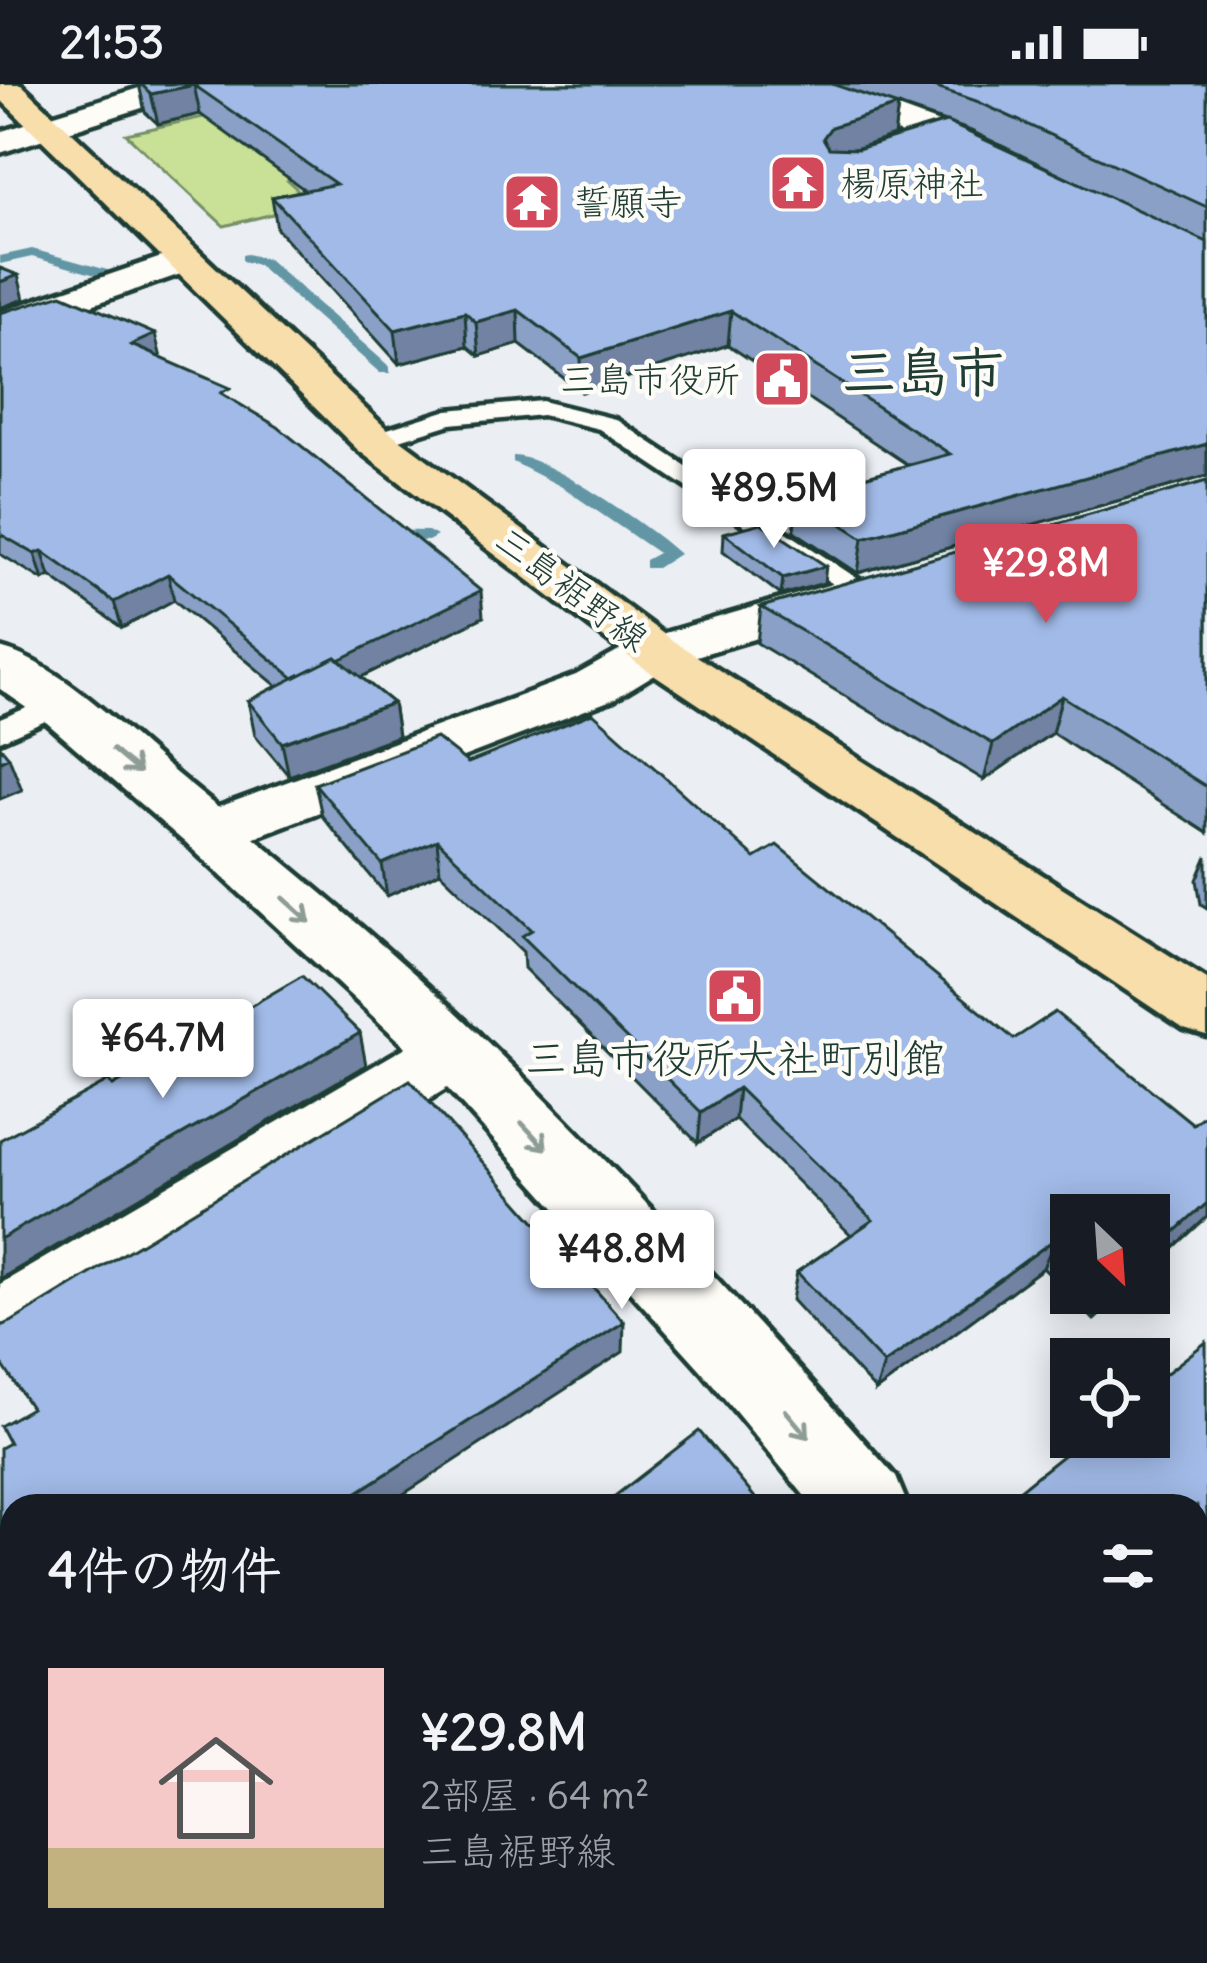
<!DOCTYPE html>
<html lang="ja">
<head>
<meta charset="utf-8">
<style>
  body { margin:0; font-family:Delius,"Klee One",sans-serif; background:#20242c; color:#f1f3f6; height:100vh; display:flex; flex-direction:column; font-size:45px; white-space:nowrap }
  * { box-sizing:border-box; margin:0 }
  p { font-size:39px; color:#9ea1a6 }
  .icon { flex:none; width:66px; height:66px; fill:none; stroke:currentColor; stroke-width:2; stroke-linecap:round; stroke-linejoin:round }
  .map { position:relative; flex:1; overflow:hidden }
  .drawer { position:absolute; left:0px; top:1410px; width:1209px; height:471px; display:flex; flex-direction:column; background:#171b24; border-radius:36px 36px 0 0; box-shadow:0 6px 30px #0003 }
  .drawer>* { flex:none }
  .needle { width:78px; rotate:155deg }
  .tools { position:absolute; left:1050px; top:1110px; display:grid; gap:24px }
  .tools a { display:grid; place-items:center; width:120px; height:120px; border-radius:0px; background:#171b24; box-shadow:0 6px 30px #0003; font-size:60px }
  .price { position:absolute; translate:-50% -102px; padding:0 27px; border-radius:12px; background:#fff; color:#222; font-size:39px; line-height:78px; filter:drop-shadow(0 3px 6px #0008) }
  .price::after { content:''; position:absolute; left:50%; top:72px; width:36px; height:27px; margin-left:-18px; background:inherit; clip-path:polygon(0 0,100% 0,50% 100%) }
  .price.current { background:#d1495b; color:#fff }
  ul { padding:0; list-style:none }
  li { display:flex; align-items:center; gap:36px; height:300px; padding:0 48px }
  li+li { border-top:3px solid #363941 }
  li span { display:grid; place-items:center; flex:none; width:336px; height:240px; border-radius:0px; color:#555 }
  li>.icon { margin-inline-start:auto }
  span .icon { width:144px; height:144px; fill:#fffc; stroke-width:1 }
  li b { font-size:51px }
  h2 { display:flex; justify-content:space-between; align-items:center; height:144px; padding:0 48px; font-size:51px }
  .status { display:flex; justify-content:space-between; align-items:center; height:84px; padding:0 60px; background:#171b24; direction:ltr }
  .status svg { height:33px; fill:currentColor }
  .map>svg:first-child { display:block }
  .green { fill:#c8e197; stroke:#748f66; stroke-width:3 }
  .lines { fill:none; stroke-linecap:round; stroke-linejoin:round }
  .stream { fill:#6296a5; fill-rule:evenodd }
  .lane-casing { stroke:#1f3d34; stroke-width:9 }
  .street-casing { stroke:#1f3d34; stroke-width:9 }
  .secondary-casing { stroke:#1f3d34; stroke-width:9 }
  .primary-casing { stroke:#1f3d34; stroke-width:9 }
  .lane { fill:#fdfcf7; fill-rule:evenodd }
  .street { fill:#fdfcf7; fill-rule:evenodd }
  .secondary { fill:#fdfcf7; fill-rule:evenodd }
  .primary { fill:#f8deab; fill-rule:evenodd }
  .wall { fill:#8aa0c7; stroke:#1f3d34; stroke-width:3; fill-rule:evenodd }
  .shaded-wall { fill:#7182a2; stroke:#1f3d34; stroke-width:3 }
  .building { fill:#a1bae7; stroke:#1f3d34; stroke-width:3 }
  .oneway { stroke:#8e9c96 }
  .labels { text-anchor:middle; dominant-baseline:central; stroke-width:9; stroke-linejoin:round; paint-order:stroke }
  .far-poi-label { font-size:36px; fill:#1f3d34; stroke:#fdfcf7; text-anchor:start }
  .far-street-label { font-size:36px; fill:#1f3d34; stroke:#fdfcf7 }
  .poi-label { font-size:42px; fill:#1f3d34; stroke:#fdfcf7 }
  .far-town-label { font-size:54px; font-weight:bold; fill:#1f3d34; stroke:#fdfcf7 }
</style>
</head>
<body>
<div class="status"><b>21:53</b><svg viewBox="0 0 49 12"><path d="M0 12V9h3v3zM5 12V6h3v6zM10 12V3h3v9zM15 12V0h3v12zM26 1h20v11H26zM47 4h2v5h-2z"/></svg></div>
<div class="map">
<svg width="1207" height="1879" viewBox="0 0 1207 1879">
  <rect width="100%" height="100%" fill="#ebeff4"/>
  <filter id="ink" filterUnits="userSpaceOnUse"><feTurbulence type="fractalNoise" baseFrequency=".00833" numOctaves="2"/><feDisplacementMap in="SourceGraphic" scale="24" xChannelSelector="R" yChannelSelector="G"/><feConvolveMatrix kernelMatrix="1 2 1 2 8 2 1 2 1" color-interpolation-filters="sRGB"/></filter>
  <g filter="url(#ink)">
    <polygon class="green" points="212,31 390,71 288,97 314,120 224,142 126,50"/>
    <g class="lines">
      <g class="stream">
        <polygon points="32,165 111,187 113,190 106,194 32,173 0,180 0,172"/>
        <polygon points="247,170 268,175 390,283 390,289 380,289 258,181 242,177 242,171"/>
        <path d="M513 372C545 370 654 446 679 470L657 484H645V476L658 469 562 403 513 378Z"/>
        <polygon points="382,446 428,447 437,452 428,457 376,455 373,451"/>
      </g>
      <defs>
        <g id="lane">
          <polygon points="542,317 615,335 875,506 871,512 851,512 599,345 542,331 451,340 374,364 362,357 365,352 448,326"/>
          <polygon points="58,611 68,613 73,620 68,627 0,657 0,635"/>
        </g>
        <g id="street">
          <path d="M772 0C787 0 805 0 820 0 853 7 1004 58 1021 81L1016 88H992L945 65 777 7Z"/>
          <polygon points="44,34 60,44 56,51 0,69 0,48"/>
          <polygon points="182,166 195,169 201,177 195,185 0,253 0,228"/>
          <polygon points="846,496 864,500 871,511 864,522 673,579 614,615 231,762 210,768 189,762 181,748 189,734 576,591 637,557"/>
          <polygon points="454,941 478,949 488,967 478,985 27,1264 0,1274 0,1200 430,949"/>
        </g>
        <g id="secondary">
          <polygon points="152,0 201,0 196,7 56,51 44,54 28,44 32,37"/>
          <path d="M0 564C62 580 133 654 183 695 283 777 386 860 479 950 625 1091 761 1242 896 1393L908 1422H813L701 1286 430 985 189 762 39 632 0 605Z"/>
          <polygon points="1197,1752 1207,1756 1207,1862 1197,1858"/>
        </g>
        <polygon id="primary" points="0,0 21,0 390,348 673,557 1207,895 1207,952 1184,945 637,579 358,366 0,15"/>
      </defs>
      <use href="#lane" class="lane-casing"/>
      <use href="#street" class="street-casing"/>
      <use href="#secondary" class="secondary-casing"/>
      <use href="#primary" class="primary-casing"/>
      <use href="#lane" class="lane"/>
      <use href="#street" class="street"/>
      <use href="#secondary" class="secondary"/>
      <use href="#primary" class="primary"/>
    </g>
    <g class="wall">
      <path d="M139 0H1207V392L858 489 794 447 797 411 908 381 728 261 582 308 519 260 479 272 467 262 399 280 277 145 272 113 305 106 200 30 158 40 145 28ZM898 22 945 38 854 65 894 52ZM946 38 971 47 1104 111Z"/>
      <polygon points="0,229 161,274 233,317 483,533 361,593 393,619 398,652 289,692 255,651 248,617 277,602 174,516 122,544 50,492 43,496 0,470"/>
      <polygon points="1207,397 1207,749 1052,649 984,696 757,559 761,523"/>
      <polygon points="724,449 824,499 781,511 723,467"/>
      <polygon points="468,679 1071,1131 1071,1209 1124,1209 1094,1236 1043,1184 876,1307 792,1216 797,1188 851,1151 735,1035 698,1059 524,884 523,868 440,788 387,812 322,732 315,700"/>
      <polygon points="1207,772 1207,824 1201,820 1197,796"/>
      <polygon points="1207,1643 1207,1658 1200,1651"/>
      <polygon points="1097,1869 1152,1869 1160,1879 1089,1879"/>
    </g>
    <g class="shaded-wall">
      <polygon points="194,1 200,30 158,40 151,10"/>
      <polygon points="898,22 894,52 828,74 823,54 831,43"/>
      <polygon points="18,191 24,215 0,224 0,198"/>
      <polygon points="518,226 519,260 479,272 476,238"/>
      <polygon points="731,227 728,261 582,308 581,274"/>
      <polygon points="465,228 467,262 399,280 395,246"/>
      <polygon points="155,250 161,274 131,261"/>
      <polygon points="1207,360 1207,392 858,489 863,454"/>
      <polygon points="42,467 50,492 43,496 35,470"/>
      <polygon points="826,482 824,499 781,511 783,494"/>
      <polygon points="168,490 174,516 122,544 114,518"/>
      <polygon points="481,507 483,533 302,622 297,596"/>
      <polygon points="1062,612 1052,649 984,696 993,660"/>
      <polygon points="393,619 398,652 289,692 282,659"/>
      <polygon points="9,673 22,706 0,715 0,677"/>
      <polygon points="437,756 440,788 387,812 382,780"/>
      <polygon points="360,949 366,981 0,1195 0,1155"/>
      <polygon points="738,1004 735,1035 698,1059 701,1028"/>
      <polygon points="1207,1119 1207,1133 1149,1186 1149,1171"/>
      <polygon points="1055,1155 1043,1184 876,1307 884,1280"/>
      <polygon points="1108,1209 1124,1209 1094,1236"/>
      <polygon points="624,1238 623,1268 385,1422 336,1422"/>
      <polygon points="12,1461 12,1496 0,1482 0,1469"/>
      <polygon points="1207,1463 1207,1469 1197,1478 1197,1472"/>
      <polygon points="12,1865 12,1869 48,1869 35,1879 0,1879 0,1874"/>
    </g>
    <g class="building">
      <polygon points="141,0 832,0 898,22 831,43 823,54 829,64 858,65 946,38 1207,158 1207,360 863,454 797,411 950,370 731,227 581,274 518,226 476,238 465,228 395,246 272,113 336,100 194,1 151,10"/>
      <polygon points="925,0 1207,0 1207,123 976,17"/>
      <polygon points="0,184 18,191 0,198"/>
      <polygon points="62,210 155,250 131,261 230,304 221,309 278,343 481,507 339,576 336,573 294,594 168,490 114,518 42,467 35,470 0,450 0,229"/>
      <polygon points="1207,397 1207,703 1062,612 993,660 761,523"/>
      <polygon points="761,439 826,482 783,494 724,449"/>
      <polygon points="336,573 393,619 282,659 248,617"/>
      <polygon points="593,629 755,774 777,761 1014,955 1055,928 1193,1040 1207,1029 1207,1119 1149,1171 1149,1131 1071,1131 1071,1171 1055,1155 884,1280 797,1188 873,1136 738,1004 701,1028 522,852 532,846 437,756 382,780 315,700 436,654 468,679"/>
      <polygon points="0,662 9,673 0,677"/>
      <polygon points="302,892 360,949 0,1155 0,1056 109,997 113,1002"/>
      <polygon points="410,996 624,1238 336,1422 12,1422 12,1461 0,1469 0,1364 9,1359 0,1342 31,1324 0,1277 0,1242 11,1238"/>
      <polygon points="1206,1258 1207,1463 1197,1472 1197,1422 1015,1422 1008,1415 1086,1353 1149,1353 1149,1303"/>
      <polygon points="699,1347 762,1422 602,1422"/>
      <polygon points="12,1720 12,1865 0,1874 0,1750 3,1748 0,1741 0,1729"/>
      <polygon points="83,1869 641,1869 648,1879 88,1879"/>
      <polygon points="1105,1869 1152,1869 1160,1879 1097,1879"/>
    </g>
    <defs><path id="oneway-shaft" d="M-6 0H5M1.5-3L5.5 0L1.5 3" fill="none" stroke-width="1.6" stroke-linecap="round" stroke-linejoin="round" transform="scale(3)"/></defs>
    <g class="oneway">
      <use href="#oneway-shaft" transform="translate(126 677) rotate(40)"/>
      <use href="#oneway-shaft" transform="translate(297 826) rotate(42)"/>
      <use href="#oneway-shaft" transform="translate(534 1052) rotate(47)"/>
      <use href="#oneway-shaft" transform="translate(797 1340) rotate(50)"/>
    </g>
  </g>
  <defs>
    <symbol id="temple-square" viewBox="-11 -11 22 22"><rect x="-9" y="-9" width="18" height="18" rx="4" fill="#d1495b" stroke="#fdfcf7"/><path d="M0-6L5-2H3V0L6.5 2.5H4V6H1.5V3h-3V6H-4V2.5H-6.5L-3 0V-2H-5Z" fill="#fff"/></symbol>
    <symbol id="civic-square" viewBox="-11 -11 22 22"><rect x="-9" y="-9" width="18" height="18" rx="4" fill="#d1495b" stroke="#fdfcf7"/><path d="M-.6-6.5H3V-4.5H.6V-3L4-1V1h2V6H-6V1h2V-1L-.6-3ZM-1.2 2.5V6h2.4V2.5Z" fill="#fff"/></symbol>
  </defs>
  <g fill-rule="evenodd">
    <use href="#temple-square" x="765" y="66" width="66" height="66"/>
    <use href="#temple-square" x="499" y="85" width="66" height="66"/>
    <use href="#civic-square" x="749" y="262" width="66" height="66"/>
    <use href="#civic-square" x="702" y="879" width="66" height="66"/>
  </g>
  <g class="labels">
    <g class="far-poi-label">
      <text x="840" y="99">楊原神社</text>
      <text x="574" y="118">誓願寺</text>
      <text x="740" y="295" text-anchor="end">三島市役所</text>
    </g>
    <g class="far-street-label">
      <text transform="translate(572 505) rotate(37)">三島裾野線</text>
    </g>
    <g class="poi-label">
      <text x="735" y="974">三島市役所大社町別館</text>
    </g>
    <g class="far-town-label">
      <text x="923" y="288">三島市</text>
    </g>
  </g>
</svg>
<div class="tools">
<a><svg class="needle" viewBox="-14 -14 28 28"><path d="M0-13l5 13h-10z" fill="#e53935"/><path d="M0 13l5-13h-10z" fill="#9ea1a6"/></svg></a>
<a><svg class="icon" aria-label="locate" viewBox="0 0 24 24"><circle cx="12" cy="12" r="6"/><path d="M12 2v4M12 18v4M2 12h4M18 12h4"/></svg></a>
</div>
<b class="price" style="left:774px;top:467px">¥89.5M</b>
<b class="price current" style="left:1046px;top:542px">¥29.8M</b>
<b class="price" style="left:163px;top:1017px">¥64.7M</b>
<b class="price" style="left:622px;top:1228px">¥48.8M</b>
<section class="drawer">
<h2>4件の物件<svg class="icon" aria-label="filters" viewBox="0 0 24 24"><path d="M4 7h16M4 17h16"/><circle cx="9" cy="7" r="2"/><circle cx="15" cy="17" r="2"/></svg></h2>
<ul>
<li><span style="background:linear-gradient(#f6c9c9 75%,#c2b280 0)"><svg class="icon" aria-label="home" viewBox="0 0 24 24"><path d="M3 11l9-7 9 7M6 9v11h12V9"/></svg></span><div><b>¥29.8M</b><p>2部屋 · 64 m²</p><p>三島裾野線</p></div></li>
</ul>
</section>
</div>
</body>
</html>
